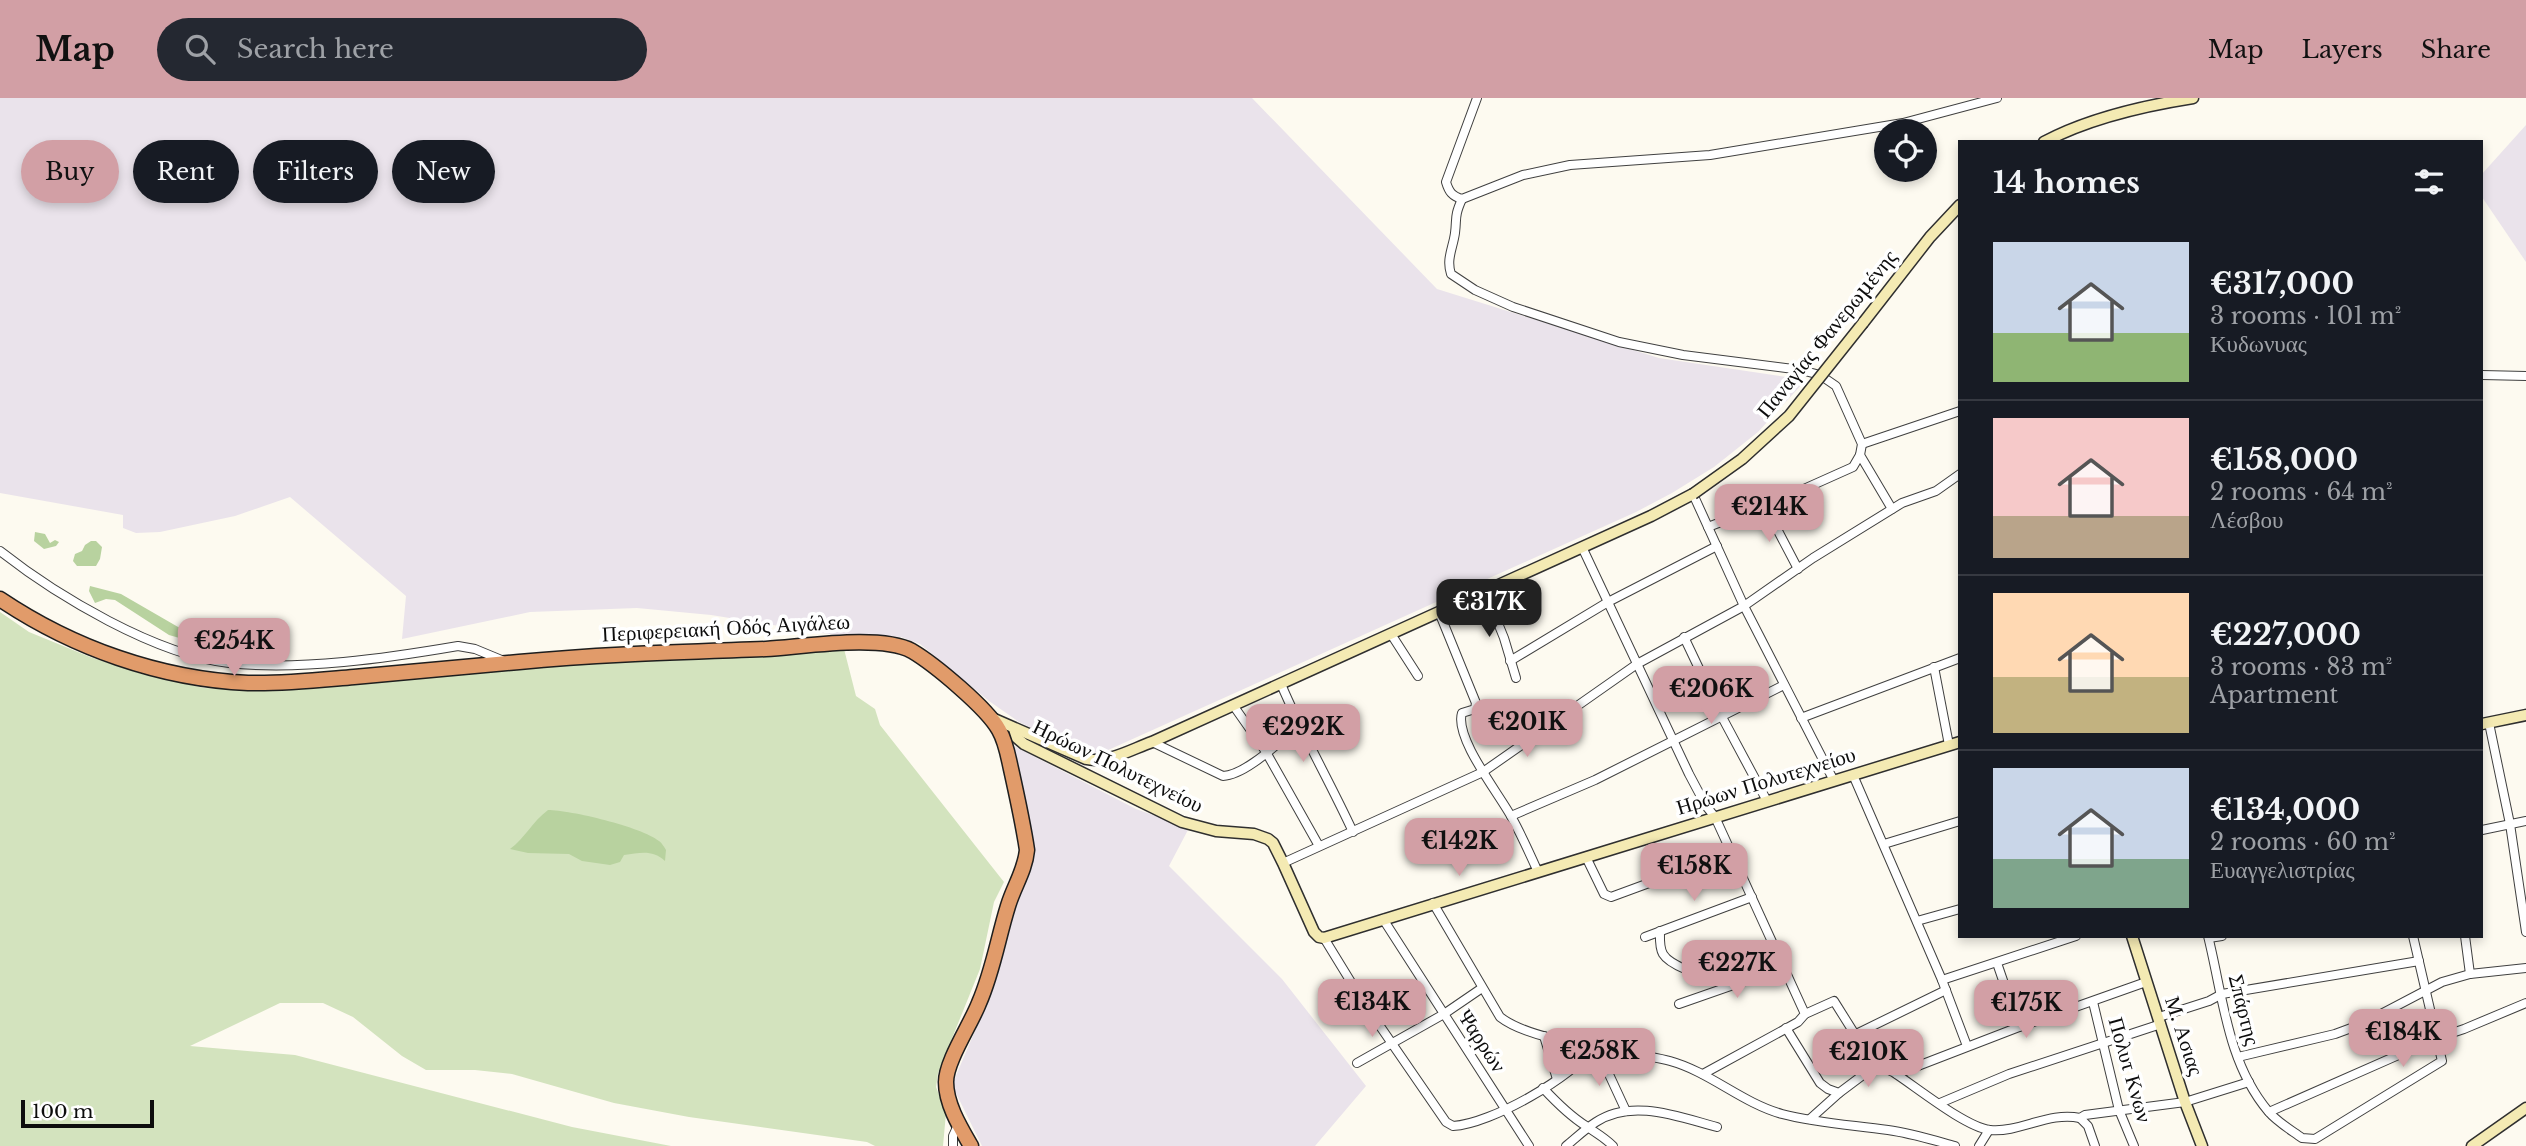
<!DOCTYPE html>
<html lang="en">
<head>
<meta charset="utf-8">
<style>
  body { margin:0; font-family:"Libre Baskerville",serif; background:#242831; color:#f1f3f6; height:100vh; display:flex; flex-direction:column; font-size:26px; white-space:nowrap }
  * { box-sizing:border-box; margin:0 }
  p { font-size:23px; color:#9ea1a6 }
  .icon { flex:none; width:38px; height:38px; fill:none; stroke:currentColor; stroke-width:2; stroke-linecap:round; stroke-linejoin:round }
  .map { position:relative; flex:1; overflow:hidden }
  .side { position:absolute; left:1958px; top:42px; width:525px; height:798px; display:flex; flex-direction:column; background:#171b24; border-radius:0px; box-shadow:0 4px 10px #0003 }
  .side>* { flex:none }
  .hud { position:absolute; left:21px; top:42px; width:665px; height:63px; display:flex; gap:14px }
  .tools { position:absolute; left:1874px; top:21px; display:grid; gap:14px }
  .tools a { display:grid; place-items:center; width:63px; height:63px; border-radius:50%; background:#171b24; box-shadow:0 4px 10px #0003; font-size:35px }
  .scale { position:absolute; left:21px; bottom:18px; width:133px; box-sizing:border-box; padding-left:7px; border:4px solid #0d0d0d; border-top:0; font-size:19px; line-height:24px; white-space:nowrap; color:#0d0d0d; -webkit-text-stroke:5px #fff; paint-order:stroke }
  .price { position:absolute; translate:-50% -60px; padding:0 16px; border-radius:14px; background:#d29fa5; color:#111; font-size:23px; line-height:46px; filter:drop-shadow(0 2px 4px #0008) }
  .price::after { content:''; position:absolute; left:50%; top:42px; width:21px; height:16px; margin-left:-10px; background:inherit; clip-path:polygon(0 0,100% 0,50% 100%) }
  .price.current { background:#222; color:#fff }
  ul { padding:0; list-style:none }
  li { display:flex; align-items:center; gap:21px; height:175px; padding:0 35px }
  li+li { border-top:2px solid #363941 }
  li span { display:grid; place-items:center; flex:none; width:196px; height:140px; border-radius:0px; color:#555 }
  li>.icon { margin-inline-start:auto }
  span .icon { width:84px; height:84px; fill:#fffc; stroke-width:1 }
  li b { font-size:30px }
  h2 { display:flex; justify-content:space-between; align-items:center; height:84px; padding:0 35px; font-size:30px }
  .pill { padding:0 24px; border-radius:32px; background:#171b24; box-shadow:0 4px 10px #0003; font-size:24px; line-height:63px }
  .pill.current { background:#d29fa5; color:#111 }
  header { display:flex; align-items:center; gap:42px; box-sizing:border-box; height:98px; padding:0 35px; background:#d29fa5; color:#111 }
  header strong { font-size:33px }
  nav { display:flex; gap:38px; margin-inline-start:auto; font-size:24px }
  .search { width:490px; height:63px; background:#242831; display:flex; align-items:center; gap:18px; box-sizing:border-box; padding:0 24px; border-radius:38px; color:#9ea1a6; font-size:26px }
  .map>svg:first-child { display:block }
  .industrial { fill:#eae3eb }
  .green { fill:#d3e3be }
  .forest { fill:#b8d29f }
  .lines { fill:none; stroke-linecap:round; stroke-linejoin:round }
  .street-casing { stroke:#404040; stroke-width:10 }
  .secondary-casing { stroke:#2f2f2f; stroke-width:13 }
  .highway-casing { stroke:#1e1e1e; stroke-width:17 }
  .street { stroke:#fff; stroke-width:8 }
  .secondary { stroke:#f4eab3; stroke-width:10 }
  .highway { stroke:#e19b6a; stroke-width:14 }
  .secondary-bridge-casing { stroke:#2f2f2f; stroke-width:13; stroke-linecap:butt }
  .secondary-bridge { stroke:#f4eab3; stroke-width:10 }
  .labels { text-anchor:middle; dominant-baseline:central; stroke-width:7; stroke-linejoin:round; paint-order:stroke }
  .street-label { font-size:21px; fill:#0d0d0d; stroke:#fff }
</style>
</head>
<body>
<header>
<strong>Map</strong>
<div class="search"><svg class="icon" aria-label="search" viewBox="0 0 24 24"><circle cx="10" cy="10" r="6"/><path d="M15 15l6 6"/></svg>Search here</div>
<nav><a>Map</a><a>Layers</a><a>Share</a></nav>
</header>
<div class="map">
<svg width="2526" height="1048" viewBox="0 0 2526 1048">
  <rect width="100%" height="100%" fill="#fdfaf0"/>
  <g class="industrial">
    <polygon points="0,0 1252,0 1437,191 1659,260 1806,282 1758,334 1714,369 1672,395 1636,414 1106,653 1092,655 1075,651 1019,624 989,603 920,546 901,539 835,537 711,517 637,510 530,514 402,541 406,498 290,399 235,418 160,434 136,435 123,430 123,417 0,395"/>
    <polygon points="2526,27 2526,164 2482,99 2482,76"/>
    <polygon points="1012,647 1136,711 1189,730 1169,768 1282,881 1366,988 1315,1048 982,1048 952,987 983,914 1028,769"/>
  </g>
  <polygon class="green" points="0,514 29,534 90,559 142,576 204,590 274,592 567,565 844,551 856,598 875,611 880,627 1004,784 994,804 980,871 938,975 936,989 946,1015 943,1048 875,1048 867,1044 689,1019 614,1005 512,976 475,972 426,972 402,958 353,919 323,905 280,905 190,948 295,957 572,1029 671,1048 0,1048"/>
  <g class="forest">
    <polygon points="35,434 45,436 50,445 55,442 59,444 56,448 44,451 34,443"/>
    <polygon points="91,443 96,443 102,449 100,461 96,468 77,468 73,463 75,456 82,453 85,447"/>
    <polygon points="90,488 121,496 185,533 204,539 214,538 222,543 225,548 221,552 169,537 115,502 106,501 95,505 89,493"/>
    <path d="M548 712C570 712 642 729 659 743 662 745 664 749 666 752L665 763C652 751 640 755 624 757L620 764 610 767 582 763 569 756 528 755 510 751C525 740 532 724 548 712Z"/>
  </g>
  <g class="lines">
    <defs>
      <g id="street">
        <path d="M1477 0 1446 84C1449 94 1452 98 1462 101L1523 77 1570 67 1710 57 1903 25 1997 0"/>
        <path d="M1462 101C1454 119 1457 119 1455 135 1453 150 1446 161 1451 176L1475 192 1513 209 1619 244 1683 257 1801 272 1820 277 1836 288 1862 346 1860 357 1892 411"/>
        <polyline points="2482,277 2526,278"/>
        <polyline points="1862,346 1960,313"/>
        <polyline points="1693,396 1744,508 1834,683"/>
        <polyline points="1765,408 1798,471"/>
        <polyline points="1708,429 1786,399 1853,369 1860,357"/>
        <polyline points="1582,449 1689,676 1706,708 1715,719 1805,916 1798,924 1703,976"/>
        <path d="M0 453C57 498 156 557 229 565 299 573 388 560 458 548L475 551 504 563"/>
        <polyline points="1485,493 1504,540 1516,580"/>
        <path d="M1439 514 1476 605 1475 611 1462 615C1454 640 1500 697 1512 720 1522 738 1530 756 1538 774"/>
        <polyline points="1391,536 1418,578"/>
        <polyline points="1684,539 1722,619 1767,703"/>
        <polyline points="1510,563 1608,504 1717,448"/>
        <polyline points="1934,569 1949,647"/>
        <path d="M1281 586C1302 636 1330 684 1353 734"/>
        <polyline points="1233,607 1266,654 1319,748"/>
        <polyline points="1801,620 1960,560"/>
        <polyline points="2489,625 2510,726 2526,834"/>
        <path d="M1152 644 1223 678C1246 677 1280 643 1299 628"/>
        <polyline points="1853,677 1942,882 1967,948"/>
        <polyline points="1511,718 1595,682 1784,587"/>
        <polyline points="2482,732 2526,723"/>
        <polyline points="1884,746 1960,723"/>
        <polyline points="1586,759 1604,796 1611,799 1679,774 1734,759"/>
        <polyline points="1283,765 1483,674 1637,566 1744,508 1813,460 1902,405 1936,393 1960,376"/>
        <path d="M1433 805 1500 919C1535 946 1624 951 1670 963 1710 974 1742 1005 1782 1016 1816 1025 1853 1027 1888 1032 1910 1035 1933 1042 1955 1048"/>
        <polyline points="1383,821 1529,1048"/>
        <polyline points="1917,823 1960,811"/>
        <path d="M1660 833C1660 840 1659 849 1663 856 1672 871 1720 883 1737 887"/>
        <path d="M2208 838C2223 898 2227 964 2268 1013 2277 1024 2291 1032 2302 1040L2315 1041 2442 963 2413 838"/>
        <polyline points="2465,838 2470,876"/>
        <polyline points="1645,839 1752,799"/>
        <path d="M1324 840 1362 902 1446 1024 1453 1028C1491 1026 1573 979 1595 948"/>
        <polyline points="2209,840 2222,838"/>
        <polyline points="1997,865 2019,929"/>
        <polyline points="1942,882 2076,838"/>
        <polyline points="2093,904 2119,1012 2134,1048"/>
        <polyline points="1679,906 1785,869"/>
        <polyline points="1805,916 1834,903 1876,970"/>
        <polyline points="2159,919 2209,903 2222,896 2419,863"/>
        <path d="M1786 930 1820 985 1828 991 1839 995 1863 977 1882 969 1893 974C1915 988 1965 1029 1990 1032 2020 1035 2049 1013 2080 1020L2085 1017 2185 1004 2249 984"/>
        <polyline points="1854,937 1946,892"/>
        <polyline points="1544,938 1557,981"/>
        <polyline points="1591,954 1607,972 1626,1013"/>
        <polyline points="2238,959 2335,936 2362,926 2442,884 2470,876 2526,870"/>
        <polyline points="1357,965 1444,916 1482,890"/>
        <polyline points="1897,976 2019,929 2146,884"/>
        <path d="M1543 990C1556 1004 1570 1018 1586 1028 1596 1035 1604 1039 1613 1048"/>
        <polyline points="1940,1005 2009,976 2161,926"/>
        <polyline points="2269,1014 2437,940 2464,931 2526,905"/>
        <polyline points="2080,1020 2088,1028 2095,1048"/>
        <polyline points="1810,1021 1839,995"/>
        <polyline points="953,1048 953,1038 959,1025"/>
        <path d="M1566 1048C1576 1040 1585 1031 1596 1024 1632 1000 1679 1019 1717 1029"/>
        <polyline points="1979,1048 1989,1032"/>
      </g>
      <g id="secondary">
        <path d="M2044 44C2089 20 2142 8 2193 0"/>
        <polyline points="1863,225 1930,139 1960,107"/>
        <path d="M992 620 1086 661C1107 666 1132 651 1152 644L1651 418 1693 396"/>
        <polyline points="2482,626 2526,617"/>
        <polyline points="1014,631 1017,640 1024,646 1182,724 1216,733 1254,736 1268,741 1273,745 1283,765 1314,834 1319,839 1324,840 1960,644"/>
        <polyline points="2132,838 2185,1004 2202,1048"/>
        <polyline points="2472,1048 2526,1010"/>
      </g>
      <path id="highway" d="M0 501C73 550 160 581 248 585 284 586 319 582 354 579 409 574 464 569 519 564 601 556 683 554 766 551 803 549 880 536 912 553 934 566 987 610 999 632 1006 644 1008 658 1011 671 1017 698 1023 725 1027 752 1025 773 1014 788 1008 808 998 840 993 873 979 905 971 926 946 963 946 984 946 1006 960 1029 971 1048"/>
    </defs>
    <use href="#street" class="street-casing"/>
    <use href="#secondary" class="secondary-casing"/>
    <use href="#highway" class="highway-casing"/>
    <use href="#street" class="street"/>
    <use href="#secondary" class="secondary"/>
    <use href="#highway" class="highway"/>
    <defs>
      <polyline id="secondary-bridge" points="1693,396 1742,361 1789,318 1863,225"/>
    </defs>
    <use href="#secondary-bridge" class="secondary-bridge-casing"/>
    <use href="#secondary-bridge" class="secondary-bridge"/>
  </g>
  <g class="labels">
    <g class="street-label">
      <text transform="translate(1827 236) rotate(-51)">Παναγίας Φανερωμένης</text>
      <text transform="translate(726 530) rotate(-3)">Περιφερειακή Οδός Αιγάλεω</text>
      <text transform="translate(1118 668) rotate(26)">Ηρώων Πολυτεχνείου</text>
      <text transform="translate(1766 683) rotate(-17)">Ηρώων Πολυτεχνείου</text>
      <text transform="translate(2244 912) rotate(76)">Σπάρτης</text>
      <text transform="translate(2184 938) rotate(72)">Μ. Ασιας</text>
      <text transform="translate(1482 943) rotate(57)">Ψαρρών</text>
      <text transform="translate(2130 972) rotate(74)">Πολυτ Κνων</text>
    </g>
  </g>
</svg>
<div class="tools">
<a><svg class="icon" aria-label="locate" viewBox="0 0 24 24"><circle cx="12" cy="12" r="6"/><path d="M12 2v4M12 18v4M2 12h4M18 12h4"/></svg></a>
</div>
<div class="scale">100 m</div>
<b class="price" style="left:1769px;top:446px">€214K</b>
<b class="price current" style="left:1489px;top:541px">€317K</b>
<b class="price" style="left:234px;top:580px">€254K</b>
<b class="price" style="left:1711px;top:628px">€206K</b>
<b class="price" style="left:1527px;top:661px">€201K</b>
<b class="price" style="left:1303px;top:666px">€292K</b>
<b class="price" style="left:1459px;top:780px">€142K</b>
<b class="price" style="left:1694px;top:805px">€158K</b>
<b class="price" style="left:1737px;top:902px">€227K</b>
<b class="price" style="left:1372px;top:941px">€134K</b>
<b class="price" style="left:2026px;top:942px">€175K</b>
<b class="price" style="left:2403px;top:971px">€184K</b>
<b class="price" style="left:1599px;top:990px">€258K</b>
<b class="price" style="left:1868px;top:991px">€210K</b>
<div class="hud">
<a class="pill current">Buy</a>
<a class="pill">Rent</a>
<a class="pill">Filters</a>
<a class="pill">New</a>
</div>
<section class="side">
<h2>14 homes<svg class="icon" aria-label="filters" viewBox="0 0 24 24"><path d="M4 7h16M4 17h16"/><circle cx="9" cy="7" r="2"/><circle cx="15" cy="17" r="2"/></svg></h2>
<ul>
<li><span style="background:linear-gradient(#c9d6e8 65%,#8fb573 0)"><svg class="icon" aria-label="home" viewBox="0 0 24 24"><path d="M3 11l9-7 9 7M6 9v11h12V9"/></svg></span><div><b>€317,000</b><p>3 rooms · 101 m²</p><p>Κυδωνυας</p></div></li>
<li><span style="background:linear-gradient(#f6c9c9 70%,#b9a48a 0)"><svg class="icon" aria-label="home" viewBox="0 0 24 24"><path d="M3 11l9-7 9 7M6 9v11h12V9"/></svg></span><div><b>€158,000</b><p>2 rooms · 64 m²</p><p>Λέσβου</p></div></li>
<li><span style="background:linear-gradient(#ffd9b3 60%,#c2b280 0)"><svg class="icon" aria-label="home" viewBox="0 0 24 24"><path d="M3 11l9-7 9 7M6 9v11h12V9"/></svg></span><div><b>€227,000</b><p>3 rooms · 83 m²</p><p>Apartment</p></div></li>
<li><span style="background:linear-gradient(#c9d6e8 65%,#7fa58c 0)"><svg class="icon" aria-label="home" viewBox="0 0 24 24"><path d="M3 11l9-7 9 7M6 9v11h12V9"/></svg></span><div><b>€134,000</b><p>2 rooms · 60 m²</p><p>Ευαγγελιστρίας</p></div></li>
</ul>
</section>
</div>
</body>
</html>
